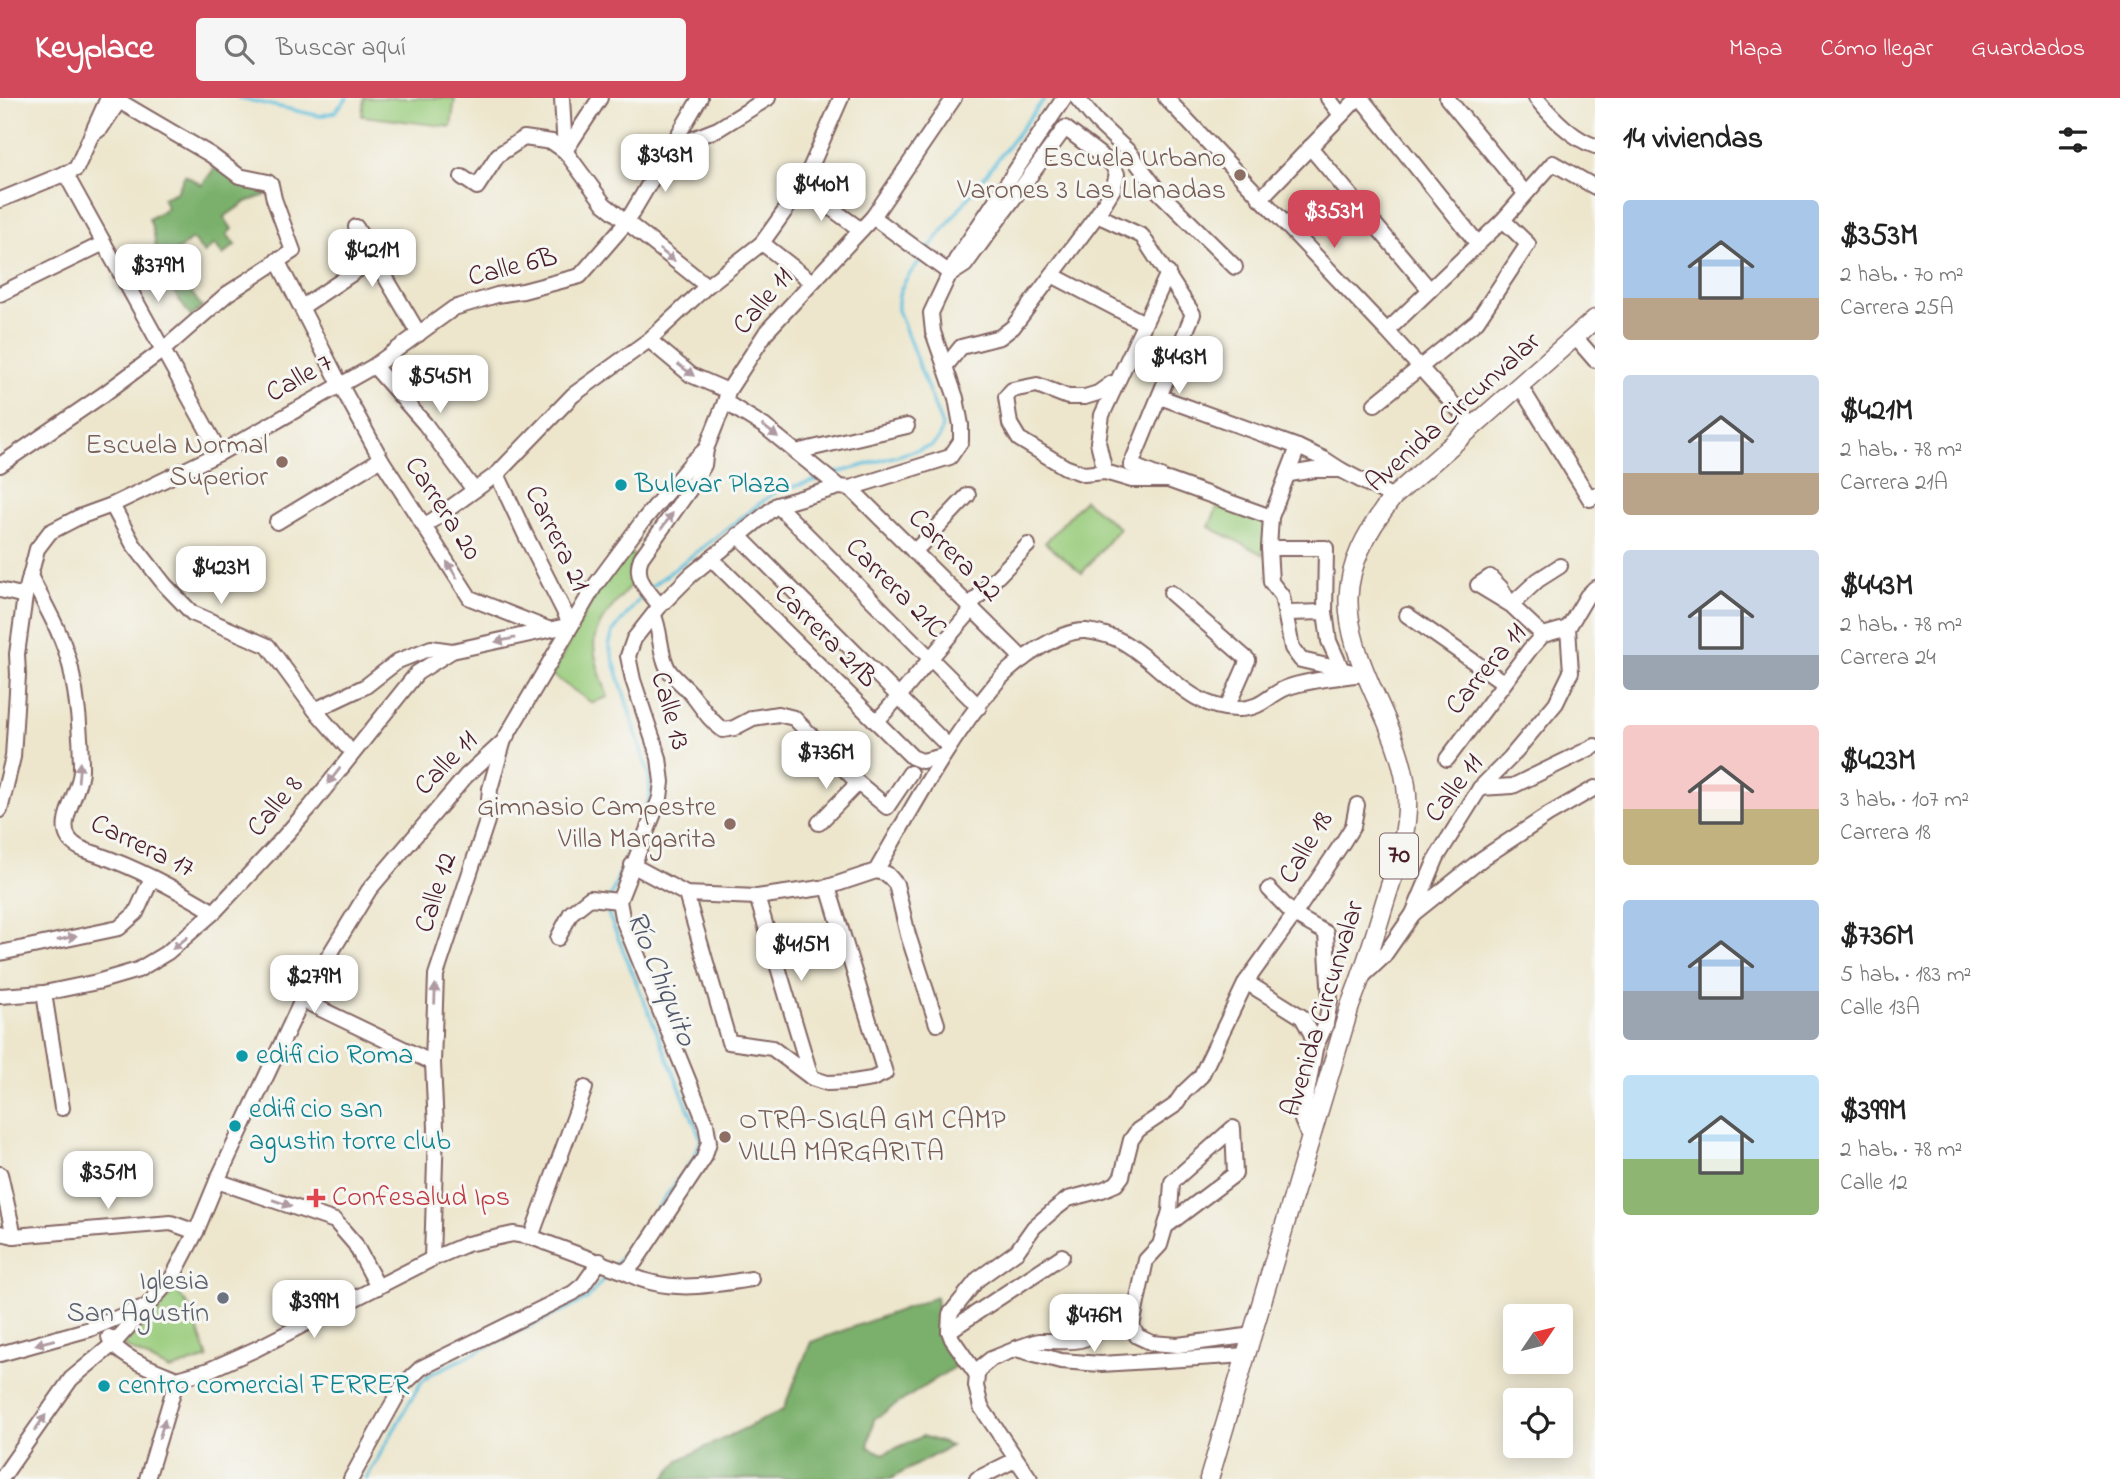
<!DOCTYPE html>
<html lang="es">
<head>
<meta charset="utf-8">
<style>
  body { margin:0; font-family:"Indie Flower",sans-serif; background:#f6f6f6; color:#222; height:100vh; display:flex; flex-direction:column; font-size:26px; white-space:nowrap }
  * { box-sizing:border-box; margin:0 }
  p { font-size:23px; color:#767676 }
  .icon { flex:none; width:38px; height:38px; fill:none; stroke:currentColor; stroke-width:2; stroke-linecap:round; stroke-linejoin:round }
  .map { position:relative; flex:1; overflow:hidden }
  .panel { display:flex; flex-direction:column; background:#fff; width:525px }
  .panel>* { flex:none }
  .needle { width:46px; rotate:55deg }
  .controls { position:absolute; left:1503px; top:1206px; display:grid; gap:14px }
  .controls a { display:grid; place-items:center; width:70px; height:70px; border-radius:7px; background:#fff; box-shadow:0 4px 18px #0003; font-size:35px }
  .price { position:absolute; translate:-50% -60px; padding:0 16px; border-radius:14px; background:#fff; color:#222; font-size:23px; line-height:46px; filter:drop-shadow(0 2px 4px #0008) }
  .price::after { content:''; position:absolute; left:50%; top:42px; width:21px; height:16px; margin-left:-10px; background:inherit; clip-path:polygon(0 0,100% 0,50% 100%) }
  .price.on { background:#d1495b; color:#fff }
  ul { padding:0; list-style:none }
  li { display:flex; align-items:center; gap:21px; height:175px; padding:0 28px }
  li span { display:grid; place-items:center; flex:none; width:196px; height:140px; border-radius:7px; color:#555 }
  li>.icon { margin-inline-start:auto }
  span .icon { width:84px; height:84px; fill:#fffc; stroke-width:1 }
  li b { font-size:30px }
  h2 { display:flex; justify-content:space-between; align-items:center; height:84px; padding:0 28px; font-size:30px }
  header { display:flex; align-items:center; gap:42px; box-sizing:border-box; height:98px; padding:0 35px; background:#d1495b; color:#fff }
  header strong { font-size:33px }
  nav { display:flex; gap:38px; margin-inline-start:auto; font-size:24px }
  .search { width:490px; height:63px; background:#f6f6f6; display:flex; align-items:center; gap:18px; box-sizing:border-box; padding:0 24px; border-radius:7px; color:#767676; font-size:26px }
  main { display:flex; flex:1; min-height:0 }
  .map>svg:first-child { display:block }
  .green { fill:#99cc7c; stroke:#727654; stroke-width:2 }
  .forest { fill:#7ab06c; stroke:#62684c; stroke-width:2 }
  .lines { fill:none; stroke-linecap:round; stroke-linejoin:round }
  .stream { stroke:#5fbfdd; stroke-width:3.5 }
  .minor-casing { stroke:#836563; stroke-width:18 }
  .major-casing { stroke:#836563; stroke-width:21 }
  .minor { stroke:#fff; stroke-width:14 }
  .major { stroke:#fff; stroke-width:18 }
  .oneway { fill:#ae9aa0 }
  .education-dot { fill:#8d6e63; stroke:#f6f6f2; stroke-width:2.5 }
  .culture-dot { fill:#0f9aa8; stroke:#f6f6f2; stroke-width:2.5 }
  .health-dot { fill:#e0444e; stroke:#f6f6f2; stroke-width:2.5 }
  .worship-dot { fill:#6b7280; stroke:#f6f6f2; stroke-width:2.5 }
  .labels { text-anchor:middle; dominant-baseline:central; stroke-width:6; stroke-linejoin:round; paint-order:stroke }
  .shield { fill:#f6f6f2; stroke:#7e6067; stroke-width:2 }
  .shield-label { font-size:26px; font-weight:bold; fill:#4a1f2b }
  .education-label { font-size:28px; fill:#785e54; stroke:#f6f6f2; text-anchor:end }
  .street-label { font-size:28px; fill:#4a1f2b; stroke:#f6f6f2 }
  .culture-label { font-size:28px; fill:#0d838f; stroke:#f6f6f2; text-anchor:start }
  .health-label { font-size:28px; fill:#be3a42; stroke:#f6f6f2; text-anchor:start }
  .worship-label { font-size:28px; fill:#5b616d; stroke:#f6f6f2; text-anchor:end }
  .water-label { font-size:30px; font-style:italic; fill:#515769; stroke:#f6f6f2 }
</style>
</head>
<body>
<header>
<strong>Keyplace</strong>
<div class="search"><svg class="icon" aria-label="search" viewBox="0 0 24 24"><circle cx="10" cy="10" r="6"/><path d="M15 15l6 6"/></svg>Buscar aquí</div>
<nav><a>Mapa</a><a>Cómo llegar</a><a>Guardados</a></nav>
</header>
<main>
<div class="map">
<svg width="1595" height="1381" viewBox="0 0 1595 1381">
  <rect width="100%" height="100%" fill="#f6f6f2"/>
  <filter id="ink" filterUnits="userSpaceOnUse"><feTurbulence type="fractalNoise" baseFrequency=".0143" numOctaves="2"/><feDisplacementMap in="SourceGraphic" scale="14" xChannelSelector="R" yChannelSelector="G"/><feConvolveMatrix kernelMatrix="1 2 1 2 8 2 1 2 1" color-interpolation-filters="sRGB"/></filter>
  <filter id="wash" filterUnits="userSpaceOnUse"><feTurbulence type="fractalNoise" baseFrequency=".00686" numOctaves="4" result="noise"/><feDisplacementMap in="SourceGraphic" scale="28" xChannelSelector="R" yChannelSelector="G"/><feGaussianBlur stdDeviation="1.57" result="paint"/><feColorMatrix in="noise" values="0 0 0 0 0 0 0 0 0 0 0 0 0 0 0 0 0 1.4 0 .05"/><feComposite in="paint" operator="in"/></filter>
  <g filter="url(#wash)">
    <rect width="100%" height="100%" fill="#ede6cc"/>
    <g class="green">
      <polygon points="364,0 455,0 451,29 362,18"/>
      <polygon points="1084,402 1119,430 1082,475 1045,445"/>
      <polygon points="1218,407 1265,425 1264,457 1209,429"/>
      <path d="M630 454 635 459 630 475 634 483C622 499 600 519 595 539 591 555 603 584 608 599L592 605 552 577 595 497Z"/>
      <polygon points="177,1188 181,1199 189,1208 208,1260 170,1272 122,1247 155,1218"/>
    </g>
    <g class="forest">
      <path d="M217 67 267 87 266 97 246 104 224 119 232 131 227 136 235 147 223 157 215 146 204 155 192 141 175 154 180 161 172 168 202 209 191 219 171 190 175 184 171 177 160 182 153 174C157 154 157 141 149 121L167 110 163 100 177 94 185 77 202 87Z"/>
      <polygon points="936,1199 940,1234 956,1268 874,1321 868,1349 883,1356 923,1338 951,1348 890,1381 664,1381 679,1362 783,1312 811,1244"/>
    </g>
    <g class="lines">
      <g class="stream">
        <polyline points="239,0 320,18 335,14 347,0"/>
        <polyline points="927,153 1045,0"/>
        <path d="M830 377 931 348 939 340 942 328 898 212C896 189 910 176 923 159"/>
        <polyline points="651,489 775,394 823,380"/>
        <polyline points="610,800 650,698 649,677 609,547 613,534 645,494"/>
        <polyline points="608,807 607,813 701,1041 694,1060 615,1167"/>
        <polyline points="366,1381 420,1286 431,1276 587,1201 610,1173"/>
      </g>
    </g>
  </g>
  <g filter="url(#ink)">
    <g class="lines">
      <defs>
        <g id="minor">
          <polyline points="562,0 565,53 604,106 707,188"/>
          <polyline points="1077,0 1097,24 1129,54 1159,94 1235,169"/>
          <polyline points="1166,0 1387,233 1474,329"/>
          <polyline points="1328,0 1341,17"/>
          <polyline points="1361,0 1478,146"/>
          <polyline points="1447,0 1525,95"/>
          <path d="M1536 0C1551 18 1572 41 1595 48"/>
          <polyline points="672,49 718,31 768,0"/>
          <polyline points="1310,49 1430,192"/>
          <polyline points="65,75 220,355"/>
          <polyline points="462,79 477,89 498,57 524,40 552,44 565,53 600,0"/>
          <polyline points="802,89 861,132"/>
          <polyline points="1260,101 1358,0"/>
          <polyline points="0,102 76,71 108,0"/>
          <polyline points="1097,117 1142,138 1193,216 1131,367 1161,379"/>
          <polyline points="873,119 951,176"/>
          <polyline points="356,129 419,236"/>
          <polyline points="762,145 812,184"/>
          <polyline points="277,162 340,286 381,361 470,500 548,531"/>
          <polyline points="1052,177 1144,225"/>
          <polyline points="0,196 104,145"/>
          <polyline points="302,209 374,161"/>
          <polyline points="1387,233 1503,122 1553,65 1595,89"/>
          <polyline points="1576,240 1595,262"/>
          <polyline points="649,242 691,277 728,293"/>
          <polyline points="374,268 425,326 474,392"/>
          <polyline points="945,269 961,249 1000,239 1013,229 1097,117 1113,91 1117,76 1112,66 1065,30 965,167 951,176"/>
          <polyline points="1116,285 1112,285 1098,295 1085,299 1068,299 1037,287 1012,292 1006,299 1010,326 1019,341 1065,369 1084,376 1105,374 1132,382 1168,382 1271,419"/>
          <polyline points="1520,288 1590,401 1595,397"/>
          <polyline points="1160,299 1298,349 1324,361 1341,372"/>
          <polyline points="725,304 764,328 839,389"/>
          <polyline points="1375,306 1477,223 1528,146 1503,122"/>
          <polyline points="1298,349 1271,419 1269,450 1271,484 1282,498 1292,550 1301,562 1353,574"/>
          <polyline points="796,354 907,328"/>
          <polyline points="0,367 104,296 163,252 227,196 293,153 274,101 271,87 268,84 239,78 211,57 119,3 101,30 92,37"/>
          <polyline points="1105,374 1098,344 1102,317 1168,175"/>
          <polyline points="1290,376 1314,372 1341,372 1393,399"/>
          <polyline points="850,390 1023,561"/>
          <polyline points="112,407 133,446 165,487 192,515 268,548 315,612 346,648"/>
          <polyline points="777,407 979,609"/>
          <polyline points="277,424 381,361"/>
          <polyline points="425,428 497,376 573,297 649,242 707,188 762,145 802,89 841,0"/>
          <polyline points="738,437 948,648"/>
          <polyline points="1269,450 1326,450 1325,514 1329,543 1342,572"/>
          <polyline points="914,454 968,397"/>
          <polyline points="711,460 912,659 922,663 943,658"/>
          <path d="M30 478C45 507 64 539 71 571 78 603 81 639 81 672 81 692 58 721 68 739 74 750 88 753 99 757 139 771 178 792 214 814"/>
          <polyline points="0,492 25,498"/>
          <polyline points="1171,495 1248,562 1227,610"/>
          <path d="M660 508C648 493 633 480 641 460L690 391 704 367 706 351"/>
          <polyline points="969,508 1028,447"/>
          <polyline points="1287,515 1325,514"/>
          <polyline points="1407,517 1503,584"/>
          <path d="M654 518C661 534 659 554 668 571 672 578 681 585 687 591 700 605 707 621 723 632L734 630 753 620 778 616 794 620 858 685 887 709 910 675"/>
          <polyline points="1543,537 1511,507 1501,490 1490,479 1478,487 1511,507 1538,482 1560,468"/>
          <polyline points="315,612 366,588 398,563 431,550 452,553"/>
          <path d="M876 624C910 588 939 548 973 511"/>
          <polyline points="1447,661 1530,551 1543,537 1568,530 1587,498 1595,490"/>
          <polyline points="1480,690 1513,688 1595,648"/>
          <polyline points="0,712 13,659 18,577 17,556 25,498 37,451 50,434 79,419 112,407 220,355 374,268 454,210 497,197 523,193 580,178 626,125 700,0"/>
          <polyline points="819,725 858,685"/>
          <polyline points="632,767 686,796 757,799 828,789 876,773 887,776 896,786 908,837 937,926"/>
          <path d="M876 773C913 709 948 643 996 585 1012 566 1060 531 1086 533 1096 534 1112 538 1121 543 1160 564 1190 613 1239 611 1263 610 1267 598 1286 590 1303 583 1346 578 1365 576"/>
          <polyline points="1269,791 1294,817 1326,835 1330,903 1326,926 1315,950"/>
          <polyline points="686,796 729,944 772,950 812,980 827,985 853,984 872,981 885,975 828,789"/>
          <polyline points="757,799 811,979"/>
          <polyline points="1413,816 1483,760 1548,717 1595,690"/>
          <polyline points="558,840 571,815 590,800 619,803"/>
          <polyline points="0,855 119,830 136,815 152,780"/>
          <polyline points="1363,878 1383,859 1413,816 1437,759 1480,690 1510,660 1556,605 1571,574 1568,530"/>
          <polyline points="1246,884 1302,919 1311,935 1315,951 1302,1022 1310,1041"/>
          <polyline points="44,895 62,1010"/>
          <polyline points="0,898 44,895 97,884 138,872 168,854 214,814 275,749 311,708 417,575 452,553 571,527 526,438 497,376"/>
          <polyline points="302,902 433,965"/>
          <polyline points="0,1076 14,1138"/>
          <polyline points="217,1083 335,1123 355,1146 378,1189"/>
          <polyline points="1165,1129 1235,1076 1233,1030 1172,1084 1170,1113 1160,1147 1146,1162 1132,1228 1137,1238 1152,1245 1178,1247 1253,1237"/>
          <polyline points="0,1135 14,1138 171,1125 196,1134"/>
          <polyline points="531,1139 585,990"/>
          <polyline points="432,1161 436,1030 433,965 436,877 487,723 490,691 503,645"/>
          <path d="M625 1174C664 1196 709 1188 751 1181"/>
          <polyline points="949,1233 1062,1158"/>
          <path d="M109 1239C116 1259 158 1273 177 1281"/>
          <path d="M1017 1250C1024 1248 1032 1244 1040 1243 1069 1242 1080 1249 1106 1228L1107 1220 1099 1209"/>
          <polyline points="0,1256 90,1231 141,1210"/>
          <polyline points="977,1277 952,1241 949,1233 950,1216 978,1181 1017,1153 1034,1129 1055,1111 1068,1101 1102,1092 1116,1086 1122,1078 1131,1042 1138,1032 1174,1008 1184,994 1201,978 1246,884 1294,817 1343,744 1353,728 1357,707"/>
          <polyline points="177,1281 209,1272 256,1251 432,1161 467,1146 513,1136 531,1139 625,1174 635,1164 704,1060 709,1044 706,1026 622,819 619,803 660,700 662,684 659,660 633,582 628,558 634,541 660,508 691,477 777,407 839,389 850,390 950,359 961,343 961,327 956,300 933,234 931,215 956,162 1064,0"/>
          <polyline points="1,1381 71,1281 112,1247 172,1180 196,1134 217,1083 302,902 369,792 466,678 503,644 594,489 642,424 692,364 706,351 725,304 728,293 767,233 873,119 954,0"/>
          <polyline points="147,1381 177,1281"/>
          <polyline points="351,1381 403,1287 421,1270 573,1195 583,1187 600,1163"/>
          <polyline points="977,1381 1015,1362"/>
          <polyline points="1030,1381 981,1309 976,1288 977,1277 981,1269 991,1261 1016,1251 1061,1263 1101,1266 1247,1257"/>
        </g>
        <path id="major" d="M1209 1381 1350 908C1363 875 1374 841 1384 807 1395 771 1409 735 1407 697 1405 666 1392 634 1379 606 1339 520 1333 477 1393 399L1595 221"/>
      </defs>
      <use href="#minor" class="minor-casing"/>
      <use href="#major" class="major-casing"/>
      <use href="#minor" class="minor"/>
      <use href="#major" class="major"/>
    </g>
    <defs><path id="oneway-solid" d="M-6-.8H1V-3.2L6.5 0L1 3.2V.8H-6Z" transform="scale(1.75)"/></defs>
    <g class="oneway">
      <use href="#oneway-solid" transform="translate(667 157) rotate(38)"/>
      <use href="#oneway-solid" transform="translate(686 272) rotate(36)"/>
      <use href="#oneway-solid" transform="translate(770 333) rotate(38)"/>
      <use href="#oneway-solid" transform="translate(667 423) rotate(-54)"/>
      <use href="#oneway-solid" transform="translate(452 472) rotate(-122)"/>
      <use href="#oneway-solid" transform="translate(505 542) rotate(168)"/>
      <use href="#oneway-solid" transform="translate(79 674) rotate(-85)"/>
      <use href="#oneway-solid" transform="translate(334 678) rotate(128)"/>
      <use href="#oneway-solid" transform="translate(67 840) rotate(-13)"/>
      <use href="#oneway-solid" transform="translate(180 845) rotate(142)"/>
      <use href="#oneway-solid" transform="translate(435 896) rotate(-88)"/>
      <use href="#oneway-solid" transform="translate(282 1105) rotate(19)"/>
      <use href="#oneway-solid" transform="translate(45 1244) rotate(165)"/>
      <use href="#oneway-solid" transform="translate(40 1325) rotate(-55)"/>
      <use href="#oneway-solid" transform="translate(162 1331) rotate(-73)"/>
    </g>
  </g>
  <g class="education-dot">
    <circle cx="1240" cy="77" r="7"/>
    <circle cx="282" cy="364" r="7"/>
    <circle cx="730" cy="726" r="7"/>
    <circle cx="725" cy="1039" r="7"/>
  </g>
  <g class="culture-dot">
    <circle cx="621" cy="387" r="7"/>
    <circle cx="242" cy="958" r="7"/>
    <circle cx="235" cy="1028" r="7"/>
    <circle cx="104" cy="1288" r="7"/>
  </g>
  <path class="health-dot" d="M312.5 1089.5h7v7h7v7h-7v7h-7v-7h-7v-7h7z"/>
  <circle class="worship-dot" cx="223" cy="1200" r="7"/>
  <g class="labels">
    <rect class="shield" x="1380" y="735.5" width="38" height="45" rx="5"/>
    <g class="shield-label">
      <text x="1399" y="758">70</text>
    </g>
    <g class="education-label">
      <text x="1226" y="61">Escuela Urbano<tspan x="1226" dy="32">Varones 3 Las Llanadas</tspan></text>
      <text x="268" y="348">Escuela Normal<tspan x="268" dy="32">Superior</tspan></text>
      <text x="716" y="710">Gimnasio Campestre<tspan x="716" dy="32">Villa Margarita</tspan></text>
      <text x="739" y="1023" text-anchor="start">OTRA-SIGLA GIM CAMP<tspan x="739" dy="32">VILLA MARGARITA</tspan></text>
    </g>
    <g class="street-label">
      <text transform="translate(513 170) rotate(-14)">Calle 6B</text>
      <text transform="translate(764 204) rotate(-50)">Calle 11</text>
      <text transform="translate(300 281) rotate(-29)">Calle 7</text>
      <text transform="translate(1454 315) rotate(-42)">Avenida Circunvalar</text>
      <text transform="translate(442 411) rotate(57)">Carrera 20</text>
      <text transform="translate(556 441) rotate(64)">Carrera 21</text>
      <text transform="translate(954 458) rotate(45)">Carrera 22</text>
      <text transform="translate(895 491) rotate(45)">Carrera 21C</text>
      <text transform="translate(825 539) rotate(45)">Carrera 21B</text>
      <text transform="translate(1487 572) rotate(-50)">Carrera 11</text>
      <text transform="translate(669 613) rotate(74)">Calle 13</text>
      <text transform="translate(447 666) rotate(-46)">Calle 11</text>
      <text transform="translate(1455 691) rotate(-53)">Calle 11</text>
      <text transform="translate(276 709) rotate(-50)">Calle 8</text>
      <text transform="translate(142 749) rotate(26)">Carrera 17</text>
      <text transform="translate(1307 750) rotate(-59)">Calle 18</text>
      <text transform="translate(437 795) rotate(-72)">Calle 12</text>
      <text transform="translate(1324 911) rotate(-73)">Avenida Circunvalar</text>
    </g>
    <g class="culture-label">
      <text x="635" y="387">Bulevar Plaza</text>
      <text x="256" y="958">edificio Roma</text>
      <text x="249" y="1012">edificio san<tspan x="249" dy="32">agustin torre club</tspan></text>
      <text x="118" y="1288">centro comercial FERRER</text>
    </g>
    <g class="health-label">
      <text x="332" y="1100">Confesalud Ips</text>
    </g>
    <g class="worship-label">
      <text x="209" y="1184">Iglesia<tspan x="209" dy="32">San Agustín</tspan></text>
    </g>
    <g class="water-label">
      <text transform="translate(660 881) rotate(68)">Río Chiquito</text>
    </g>
  </g>
</svg>
<div class="controls">
<a><svg class="needle" viewBox="-14 -14 28 28"><path d="M0-13l5 13h-10z" fill="#e53935"/><path d="M0 13l5-13h-10z" fill="#767676"/></svg></a>
<a><svg class="icon" aria-label="locate" viewBox="0 0 24 24"><circle cx="12" cy="12" r="6"/><path d="M12 2v4M12 18v4M2 12h4M18 12h4"/></svg></a>
</div>
<b class="price" style="left:665px;top:96px">$343M</b>
<b class="price" style="left:821px;top:125px">$440M</b>
<b class="price on" style="left:1334px;top:152px">$353M</b>
<b class="price" style="left:372px;top:191px">$421M</b>
<b class="price" style="left:158px;top:206px">$379M</b>
<b class="price" style="left:1179px;top:298px">$443M</b>
<b class="price" style="left:440px;top:317px">$545M</b>
<b class="price" style="left:221px;top:508px">$423M</b>
<b class="price" style="left:826px;top:693px">$736M</b>
<b class="price" style="left:801px;top:885px">$415M</b>
<b class="price" style="left:314px;top:917px">$279M</b>
<b class="price" style="left:108px;top:1113px">$351M</b>
<b class="price" style="left:314px;top:1242px">$399M</b>
<b class="price" style="left:1094px;top:1256px">$476M</b>
</div>
<section class="panel">
<h2>14 viviendas<svg class="icon" aria-label="filters" viewBox="0 0 24 24"><path d="M4 7h16M4 17h16"/><circle cx="9" cy="7" r="2"/><circle cx="15" cy="17" r="2"/></svg></h2>
<ul>
<li><span style="background:linear-gradient(#a9c7e8 70%,#b9a48a 0)"><svg class="icon" aria-label="home" viewBox="0 0 24 24"><path d="M3 11l9-7 9 7M6 9v11h12V9"/></svg></span><div><b>$353M</b><p>2 hab. · 70 m²</p><p>Carrera 25A</p></div></li>
<li><span style="background:linear-gradient(#c9d6e8 70%,#b9a48a 0)"><svg class="icon" aria-label="home" viewBox="0 0 24 24"><path d="M3 11l9-7 9 7M6 9v11h12V9"/></svg></span><div><b>$421M</b><p>2 hab. · 78 m²</p><p>Carrera 21A</p></div></li>
<li><span style="background:linear-gradient(#c9d6e8 75%,#9aa5b1 0)"><svg class="icon" aria-label="home" viewBox="0 0 24 24"><path d="M3 11l9-7 9 7M6 9v11h12V9"/></svg></span><div><b>$443M</b><p>2 hab. · 78 m²</p><p>Carrera 24</p></div></li>
<li><span style="background:linear-gradient(#f6c9c9 60%,#c2b280 0)"><svg class="icon" aria-label="home" viewBox="0 0 24 24"><path d="M3 11l9-7 9 7M6 9v11h12V9"/></svg></span><div><b>$423M</b><p>3 hab. · 107 m²</p><p>Carrera 18</p></div></li>
<li><span style="background:linear-gradient(#a9c7e8 65%,#9aa5b1 0)"><svg class="icon" aria-label="home" viewBox="0 0 24 24"><path d="M3 11l9-7 9 7M6 9v11h12V9"/></svg></span><div><b>$736M</b><p>5 hab. · 183 m²</p><p>Calle 13A</p></div></li>
<li><span style="background:linear-gradient(#bfe0f5 60%,#8fb573 0)"><svg class="icon" aria-label="home" viewBox="0 0 24 24"><path d="M3 11l9-7 9 7M6 9v11h12V9"/></svg></span><div><b>$399M</b><p>2 hab. · 78 m²</p><p>Calle 12</p></div></li>
</ul>
</section>
</main>
</body>
</html>
